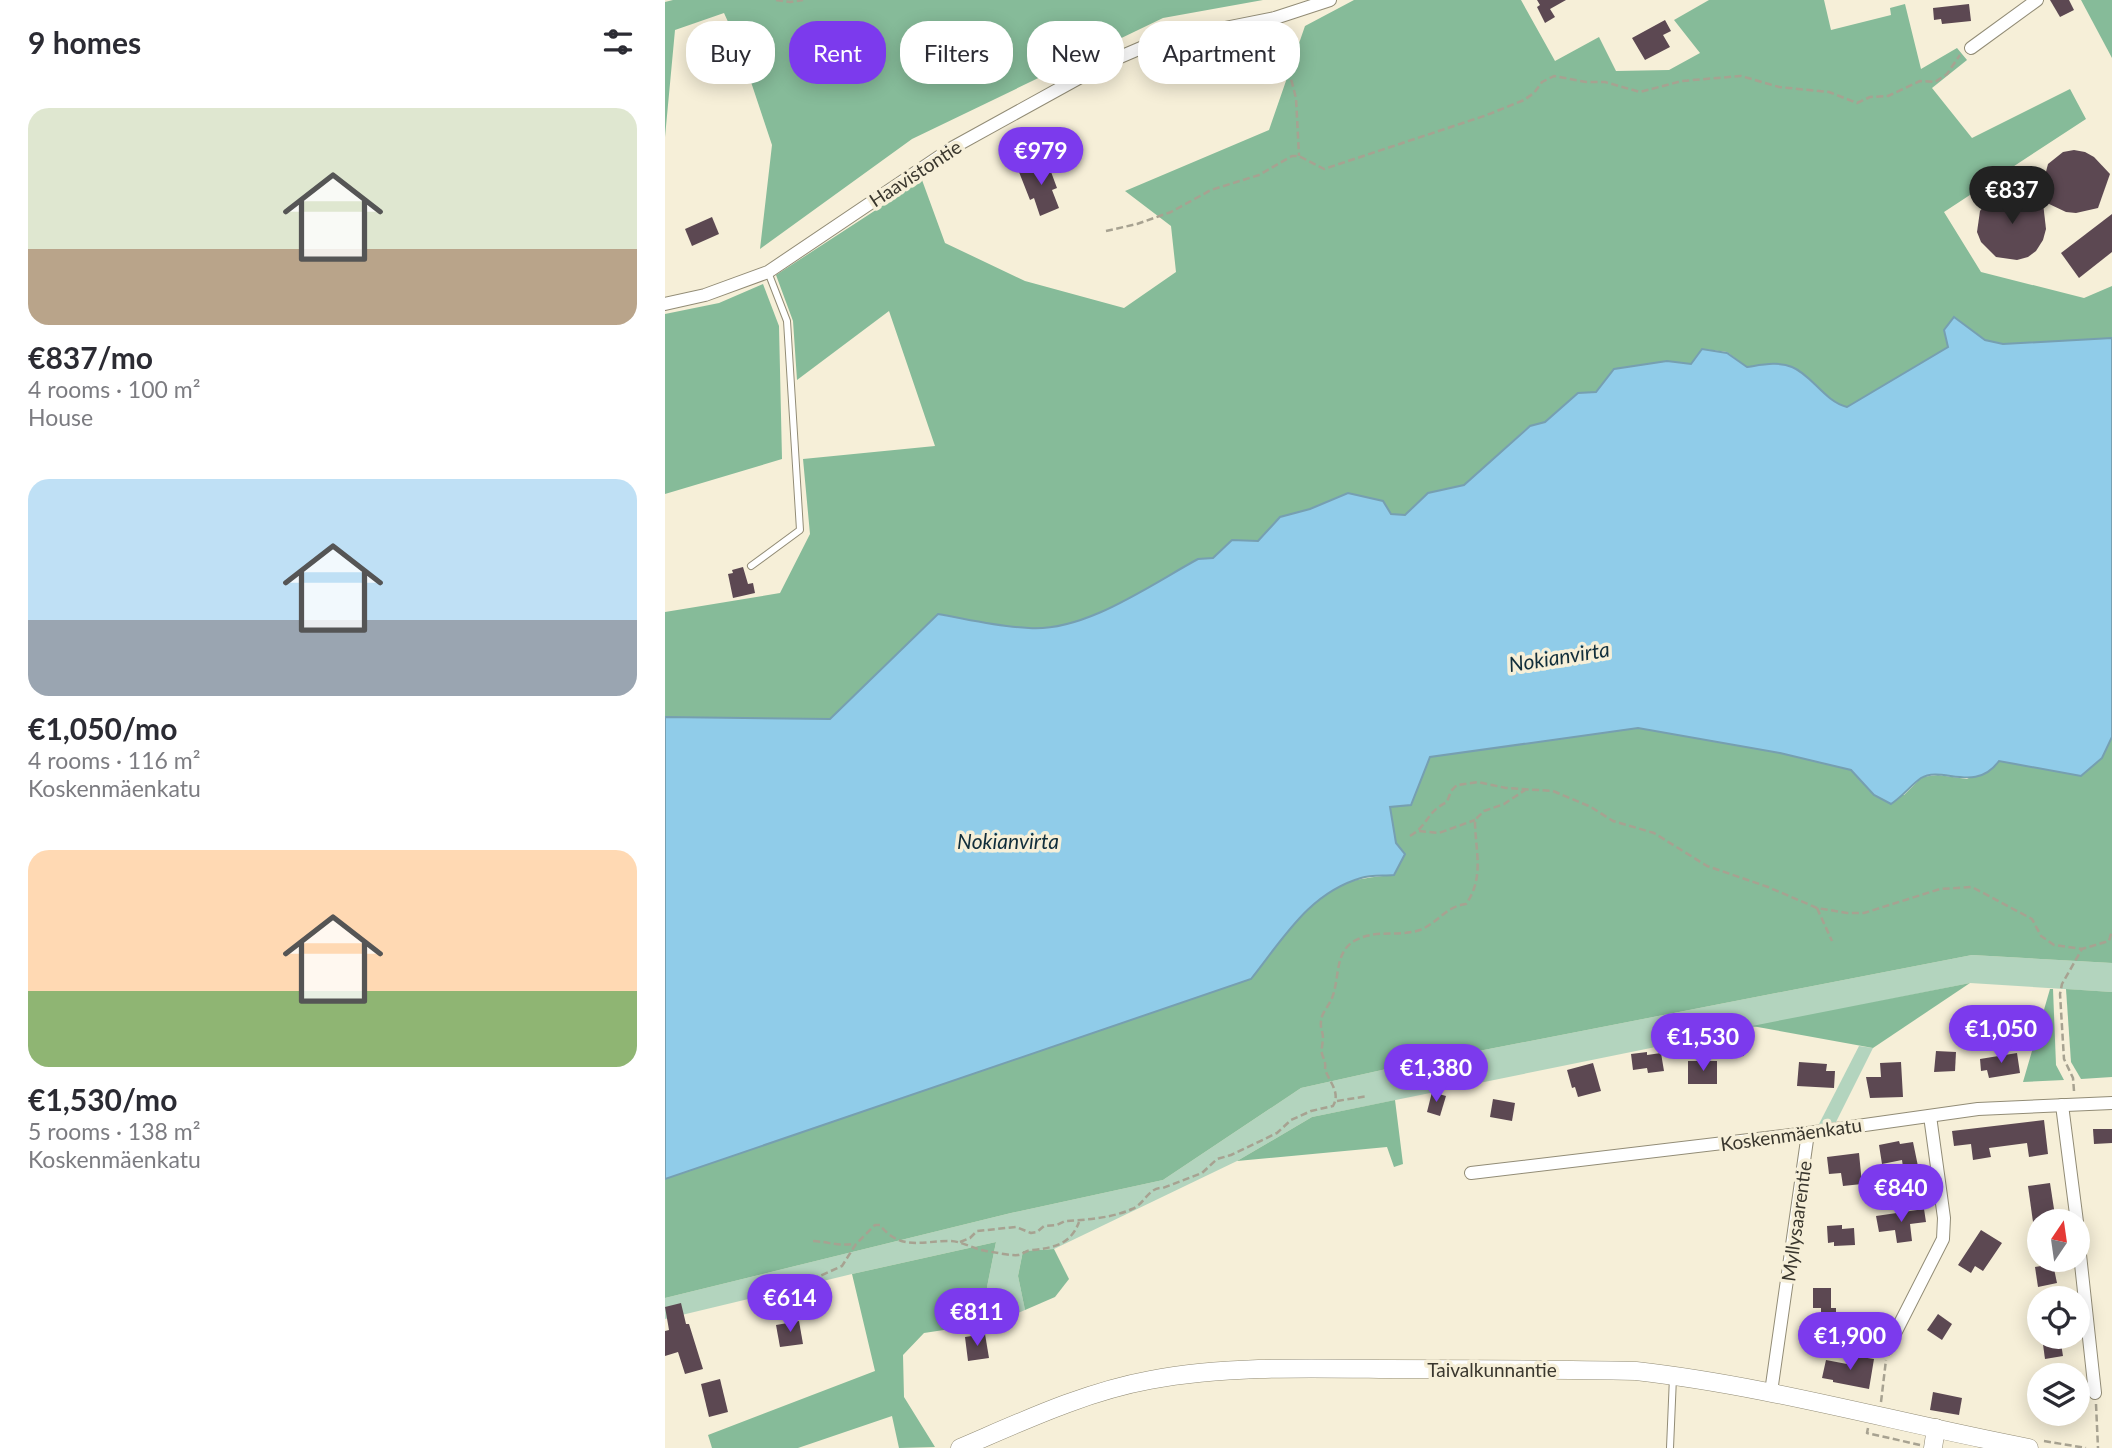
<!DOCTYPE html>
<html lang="en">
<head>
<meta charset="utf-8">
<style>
  body { margin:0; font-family:Lato,sans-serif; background:#f2f2f3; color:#2b2b33; height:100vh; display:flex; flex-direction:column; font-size:26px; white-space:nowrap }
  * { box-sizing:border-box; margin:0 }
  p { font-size:23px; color:#7c7c81 }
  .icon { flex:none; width:38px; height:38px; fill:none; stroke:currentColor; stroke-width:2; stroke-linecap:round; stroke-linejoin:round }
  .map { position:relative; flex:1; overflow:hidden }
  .panel { display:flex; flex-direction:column; background:#fff; width:665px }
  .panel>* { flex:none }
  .guide { position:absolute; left:21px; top:21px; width:665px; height:63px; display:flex; gap:14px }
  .needle { width:46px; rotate:13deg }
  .controls { position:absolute; left:1362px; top:1209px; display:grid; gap:14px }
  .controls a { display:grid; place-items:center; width:63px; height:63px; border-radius:50%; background:#fff; box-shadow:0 4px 18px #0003; font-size:35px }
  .price { position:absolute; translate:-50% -60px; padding:0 16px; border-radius:24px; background:#7c3aed; color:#fff; font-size:23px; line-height:46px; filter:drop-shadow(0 2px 4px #0008) }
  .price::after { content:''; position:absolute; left:50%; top:42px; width:21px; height:16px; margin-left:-10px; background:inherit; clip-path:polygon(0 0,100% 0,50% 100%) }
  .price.selected { background:#222; color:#fff }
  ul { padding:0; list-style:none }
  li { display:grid; align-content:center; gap:14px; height:371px; padding:0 28px }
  li span { display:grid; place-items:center; height:217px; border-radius:21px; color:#555 }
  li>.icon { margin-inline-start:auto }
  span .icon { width:126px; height:126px; fill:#fffc; stroke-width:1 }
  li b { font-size:30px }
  h2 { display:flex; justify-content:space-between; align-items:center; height:84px; padding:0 28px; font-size:30px }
  .pill { padding:0 24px; border-radius:28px; background:#fff; box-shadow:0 4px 18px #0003; font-size:24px; line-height:63px }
  .pill.selected { background:#7c3aed; color:#fff }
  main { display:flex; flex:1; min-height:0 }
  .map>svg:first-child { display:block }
  .green { fill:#b3d4be }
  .forest { fill:#86bb99 }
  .water { fill:#90cce9; stroke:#769fb1; stroke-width:2 }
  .building { fill:#5c4852 }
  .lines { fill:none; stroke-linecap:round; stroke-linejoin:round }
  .lane-casing { stroke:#928c76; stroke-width:8 }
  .street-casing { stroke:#928c76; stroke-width:14 }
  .secondary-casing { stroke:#928c76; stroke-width:19 }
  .path { stroke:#a7a291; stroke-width:2.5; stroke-dasharray:7 3.5; stroke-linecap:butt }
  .lane { stroke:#fff; stroke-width:6 }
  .street { stroke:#fff; stroke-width:12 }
  .secondary { stroke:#fff; stroke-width:18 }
  .labels { text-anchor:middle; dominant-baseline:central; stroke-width:7; stroke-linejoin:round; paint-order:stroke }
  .street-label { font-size:19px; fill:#3a372e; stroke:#f6efd8 }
  .water-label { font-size:21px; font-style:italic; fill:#112e3b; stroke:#f6efd8 }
</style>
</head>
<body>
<main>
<section class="panel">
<h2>9 homes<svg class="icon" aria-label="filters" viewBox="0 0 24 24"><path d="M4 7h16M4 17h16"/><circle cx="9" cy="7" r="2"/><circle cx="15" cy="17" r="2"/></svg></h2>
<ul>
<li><span style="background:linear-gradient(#dfe7d0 65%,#b9a48a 0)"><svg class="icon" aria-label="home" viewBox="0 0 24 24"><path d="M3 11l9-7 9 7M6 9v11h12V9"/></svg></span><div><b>€837/mo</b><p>4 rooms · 100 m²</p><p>House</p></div></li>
<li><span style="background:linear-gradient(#bfe0f5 65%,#9aa5b1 0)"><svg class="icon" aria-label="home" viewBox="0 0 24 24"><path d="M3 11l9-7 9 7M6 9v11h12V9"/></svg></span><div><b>€1,050/mo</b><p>4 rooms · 116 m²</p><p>Koskenmäenkatu</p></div></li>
<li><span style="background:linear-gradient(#ffd9b3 65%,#8fb573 0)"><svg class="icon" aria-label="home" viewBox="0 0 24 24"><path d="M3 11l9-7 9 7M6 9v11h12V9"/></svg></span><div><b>€1,530/mo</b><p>5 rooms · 138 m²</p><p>Koskenmäenkatu</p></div></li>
</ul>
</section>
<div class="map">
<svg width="1447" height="1448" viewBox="0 0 1447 1448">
  <rect width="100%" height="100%" fill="#f6efd8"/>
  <g class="green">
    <polygon points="1307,955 1447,963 1447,992 1305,983 647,1117 572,1161 389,1249 358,1251 353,1276 360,1310 331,1322 322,1287 331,1242 187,1274 0,1319 0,1298 346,1213 498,1180 636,1088 726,1068"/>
    <polygon points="1194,1046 1208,1048 1171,1122 1154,1124"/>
  </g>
  <g class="forest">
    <polygon points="8,0 598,0 498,18 247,139 95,249 107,145 74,46 59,13 10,30 0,137 0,2"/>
    <path d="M689 0H856L890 61 934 37 951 71 1004 70 1035 53 1009 20 1044 0H1159L1166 30 1226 15 1225 8 1240 4 1256 69 1292 48 1302 60 1267 88 1307 138 1405 89 1421 119 1279 212 1316 272 1419 298 1447 286V338L1338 344 1320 340 1289 317 1284 347 1182 407C1159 401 1147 375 1127 367 1114 361 1096 365 1082 367L1062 352 1038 349 1027 364 1002 361 930 392 913 393 880 422 864 426 799 485 763 493 740 515 726 514 683 493 645 509 615 517 593 541 567 540 548 558 533 559C485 585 420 632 364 628 334 627 303 619 273 614L165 720 0 717V612L115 593 145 534 138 459 270 446 224 311 132 380 128 321 111 275 257 180 280 243 360 281 459 308 511 272 506 226 460 191 604 130 640 26Z"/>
    <polygon points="1416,0 1447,0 1447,58"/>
    <polygon points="98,284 114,326 117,459 0,494 0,314 54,303"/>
    <path d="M973 728 1115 753 1186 770 1209 795H1239L1257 777 1273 775 1302 779 1334 761 1416 776 1437 758 1447 737V963L1307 955 726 1068 636 1088 498 1180 346 1213 0 1298V1175L586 979C609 951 630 913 661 893 681 879 706 877 729 875L731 843 725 807 746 805 765 757Z"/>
    <polygon points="1305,983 1208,1048 1087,1026"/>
    <polygon points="1385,989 1388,989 1391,1065 1399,1080 1358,1082"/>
    <polygon points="1401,989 1447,992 1447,1077 1416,1079 1406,1062"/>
    <polygon points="730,1100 738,1164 729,1167 722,1147 572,1161 647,1117"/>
    <polygon points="331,1242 322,1287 331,1322 259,1333 238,1355 239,1397 270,1447 234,1448 227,1416 133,1448 47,1448 43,1435 210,1371 187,1274"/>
    <polygon points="389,1249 404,1279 390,1297 360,1310 353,1276 358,1251"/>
  </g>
  <path class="water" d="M1289 317 1320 340 1338 344 1447 338V737L1437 758 1416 776 1334 761C1310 794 1277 765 1256 778 1246 785 1238 796 1226 804L1209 795 1186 770 1115 753 973 728 765 757 746 805 725 807 731 843 740 854 729 875C718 876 706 875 696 878 644 893 618 939 586 979L0 1179V717L165 719 273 614C302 619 334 627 364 628 420 632 485 585 533 559L548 558 567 540 593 541 615 517 645 509 683 493 718 501 726 514 740 515 763 493 799 485 865 426 880 422 913 393 931 392 949 369 1002 361 1026 364 1037 349 1062 353 1082 367C1096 365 1114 361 1127 367 1147 375 1159 401 1182 407L1283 347 1279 330Z"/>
  <g class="building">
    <polygon points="872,0 901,0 885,9 890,17 880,23 872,7 875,5"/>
    <polygon points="1385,0 1404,0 1409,10 1395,17"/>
    <polygon points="1304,4 1306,21 1277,24 1276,19 1269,20 1268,8"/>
    <polygon points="1000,20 1006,31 998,35 1005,47 980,60 967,38"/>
    <polygon points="1409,150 1420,152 1429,157 1445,174 1433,208 1411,213 1401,212 1382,203 1378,183 1383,164 1398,152"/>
    <polygon points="382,161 392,188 387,190 394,208 375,216 369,198 365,200 354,172"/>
    <polygon points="1343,192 1355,193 1378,203 1381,229 1378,240 1371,251 1363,257 1352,260 1331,257 1316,242 1312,232 1315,211 1322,202 1331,195"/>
    <polygon points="1447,214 1447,252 1414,278 1396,253"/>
    <polygon points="47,217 54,234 27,246 20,229"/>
    <polygon points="78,567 83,584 88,583 90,593 68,598 63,574 68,573 67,570"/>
    <polygon points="1066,1034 1078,1034 1079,1056 1067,1057"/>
    <polygon points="1271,1051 1291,1052 1290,1071 1269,1072"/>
    <polygon points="982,1052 982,1055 996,1053 999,1071 983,1073 982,1068 968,1070 966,1054"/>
    <polygon points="1352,1053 1355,1073 1324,1078 1322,1070 1316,1071 1315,1059"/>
    <rect x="1023" y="1061" width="29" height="23"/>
    <polygon points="1134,1062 1162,1064 1161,1071 1170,1071 1169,1088 1132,1086"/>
    <polygon points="1236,1062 1238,1097 1205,1098 1201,1077 1216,1077 1215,1063"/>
    <polygon points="928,1063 936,1091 913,1097 910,1087 907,1088 902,1070"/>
    <polygon points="767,1092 781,1096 775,1116 762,1112"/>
    <polygon points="828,1099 850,1103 847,1121 825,1117"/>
    <polygon points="1379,1120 1383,1154 1364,1157 1362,1143 1324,1148 1326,1157 1308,1160 1306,1144 1289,1146 1287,1131"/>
    <polygon points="1428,1129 1447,1129 1447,1143 1429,1144"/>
    <polygon points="1234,1141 1235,1144 1248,1142 1254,1171 1239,1174 1237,1160 1217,1164 1214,1145"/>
    <polygon points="1194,1153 1197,1184 1178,1186 1176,1173 1164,1174 1162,1157"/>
    <polygon points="1385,1183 1391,1222 1368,1222 1363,1186"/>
    <polygon points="1259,1209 1261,1222 1245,1224 1247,1241 1232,1243 1230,1230 1214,1232 1211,1216"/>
    <polygon points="1177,1225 1177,1229 1189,1228 1190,1245 1169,1246 1169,1242 1163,1243 1162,1226"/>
    <polygon points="1316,1230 1337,1243 1318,1271 1310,1266 1306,1273 1293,1265"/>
    <polygon points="1388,1264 1392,1283 1373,1287 1370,1267"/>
    <polygon points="1148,1288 1166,1288 1166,1308 1171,1308 1171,1326 1156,1326 1156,1308 1148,1308"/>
    <polygon points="16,1303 21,1324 24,1324 38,1369 20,1374 13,1352 0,1356 0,1331 4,1330 0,1307"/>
    <polygon points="1273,1314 1287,1324 1277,1340 1262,1330"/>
    <polygon points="134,1321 138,1344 115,1347 111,1325"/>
    <polygon points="320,1334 324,1358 303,1361 300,1337"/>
    <polygon points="1377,1337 1395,1337 1398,1356 1380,1359"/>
    <polygon points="1183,1355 1209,1359 1204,1389 1168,1382 1168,1380 1157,1378 1161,1360 1182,1364"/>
    <polygon points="55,1379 63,1412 44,1417 36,1384"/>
    <polygon points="1268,1392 1297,1398 1294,1415 1265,1410"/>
  </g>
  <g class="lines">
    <defs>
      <g id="lane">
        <polyline points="86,566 135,530 122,321 103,272"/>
        <polyline points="1005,1448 1008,1377"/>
      </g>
      <g id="street">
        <polyline points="1306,48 1372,0"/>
        <polyline points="0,304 40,295 103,272 287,148 441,63 490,42 610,18 665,0"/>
        <polyline points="1397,1105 1412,1222"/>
        <polyline points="806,1173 1143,1133 1313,1109 1447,1103"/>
        <polyline points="1412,1227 1430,1393"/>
        <polyline points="1222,1349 1278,1239 1279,1218 1265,1116"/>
        <polyline points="1106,1392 1143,1133"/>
      </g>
      <g id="secondary">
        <path d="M295 1448C356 1422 419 1392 485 1380 560 1366 640 1368 717 1369 802 1369 887 1369 971 1371 1104 1386 1233 1423 1364 1448"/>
        <polyline points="1268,1448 1271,1428"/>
      </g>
    </defs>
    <use href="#lane" class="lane-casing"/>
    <use href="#street" class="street-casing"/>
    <use href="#secondary" class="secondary-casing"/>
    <g class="path">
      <polyline points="111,0 125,2 138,0"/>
      <polyline points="613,29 631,98 634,156"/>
      <polyline points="441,231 472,224 506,212 546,190 594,175 627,156 634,156 659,169 822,115 859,100 869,93 877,82 889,76 921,82 940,82 975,92 1017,81 1076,76 1114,87 1164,92 1192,103 1205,97 1223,96 1255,81 1270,82 1282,74 1295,55"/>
      <polyline points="754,831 774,833 810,820"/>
      <path d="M745 836C764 825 761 812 782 802L786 791 792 785 813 782 841 788 888 791 926 807 948 821 989 833 1042 866 1103 887 1152 908 1182 913H1199L1275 889 1307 887 1367 919 1376 936 1389 945 1417 949"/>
      <polyline points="1152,908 1167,941"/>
      <polyline points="1409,1091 1408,1078 1399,1059 1395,994 1397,984 1417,949 1444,941 1447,930"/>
      <polyline points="672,1101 703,1096"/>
      <path d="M148 1241C164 1242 173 1246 189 1244"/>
      <path d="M295 1242 305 1238 312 1231 351 1227 366 1233 372 1232 379 1226 392 1225 400 1221C421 1220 447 1218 467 1209 480 1204 483 1187 498 1188L537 1173 552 1159 566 1155 612 1133 626 1120 646 1111 668 1106C676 1092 664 1082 660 1069 661 1062 659 1060 657 1054 656 1048 658 1043 658 1038 658 1032 655 1027 656 1022 656 1013 664 1006 667 998 675 978 669 951 691 940 712 929 734 937 755 930 774 922 780 907 801 904 820 877 810 850 810 820L819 811 839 804 860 790"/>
      <path d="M137 1298 146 1280 177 1266 191 1244 210 1225H215C235 1251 257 1241 284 1241 297 1241 308 1249 321 1251 328 1252 347 1256 353 1255 359 1254 361 1250 367 1250 389 1248 406 1244 414 1222"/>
      <polyline points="1216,1402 1221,1360"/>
      <polyline points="1431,1404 1433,1448"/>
      <polyline points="1203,1428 1202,1433 1255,1445"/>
      <polyline points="1379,1441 1421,1448"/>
    </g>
    <use href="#lane" class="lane"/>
    <use href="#street" class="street"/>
    <use href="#secondary" class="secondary"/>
  </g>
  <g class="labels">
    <g class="street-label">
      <text transform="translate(250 173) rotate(-33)">Haavistontie</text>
      <text transform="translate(1126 1134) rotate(-8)">Koskenmäenkatu</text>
      <text transform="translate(1131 1221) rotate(-82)">Myllysaarentie</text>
      <text x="827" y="1369">Taivalkunnantie</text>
    </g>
    <g class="water-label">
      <text transform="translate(894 656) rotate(-9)">Nokianvirta</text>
      <text x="343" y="840">Nokianvirta</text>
    </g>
  </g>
</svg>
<div class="controls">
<a><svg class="needle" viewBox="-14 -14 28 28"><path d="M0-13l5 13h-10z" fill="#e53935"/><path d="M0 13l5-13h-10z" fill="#7c7c81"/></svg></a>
<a><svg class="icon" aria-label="locate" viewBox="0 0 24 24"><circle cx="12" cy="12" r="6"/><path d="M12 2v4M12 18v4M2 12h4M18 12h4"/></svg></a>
<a><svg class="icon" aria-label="layers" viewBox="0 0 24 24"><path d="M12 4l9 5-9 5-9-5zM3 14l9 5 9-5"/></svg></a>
</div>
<b class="price" style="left:376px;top:187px">€979</b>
<b class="price selected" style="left:1347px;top:226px">€837</b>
<b class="price" style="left:1336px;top:1065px">€1,050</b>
<b class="price" style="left:1038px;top:1073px">€1,530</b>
<b class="price" style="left:771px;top:1104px">€1,380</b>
<b class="price" style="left:1236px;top:1224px">€840</b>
<b class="price" style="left:125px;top:1334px">€614</b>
<b class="price" style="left:312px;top:1348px">€811</b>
<b class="price" style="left:1185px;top:1372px">€1,900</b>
<div class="guide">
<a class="pill">Buy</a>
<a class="pill selected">Rent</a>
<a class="pill">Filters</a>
<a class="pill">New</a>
<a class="pill">Apartment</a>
</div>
</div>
</main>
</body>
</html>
